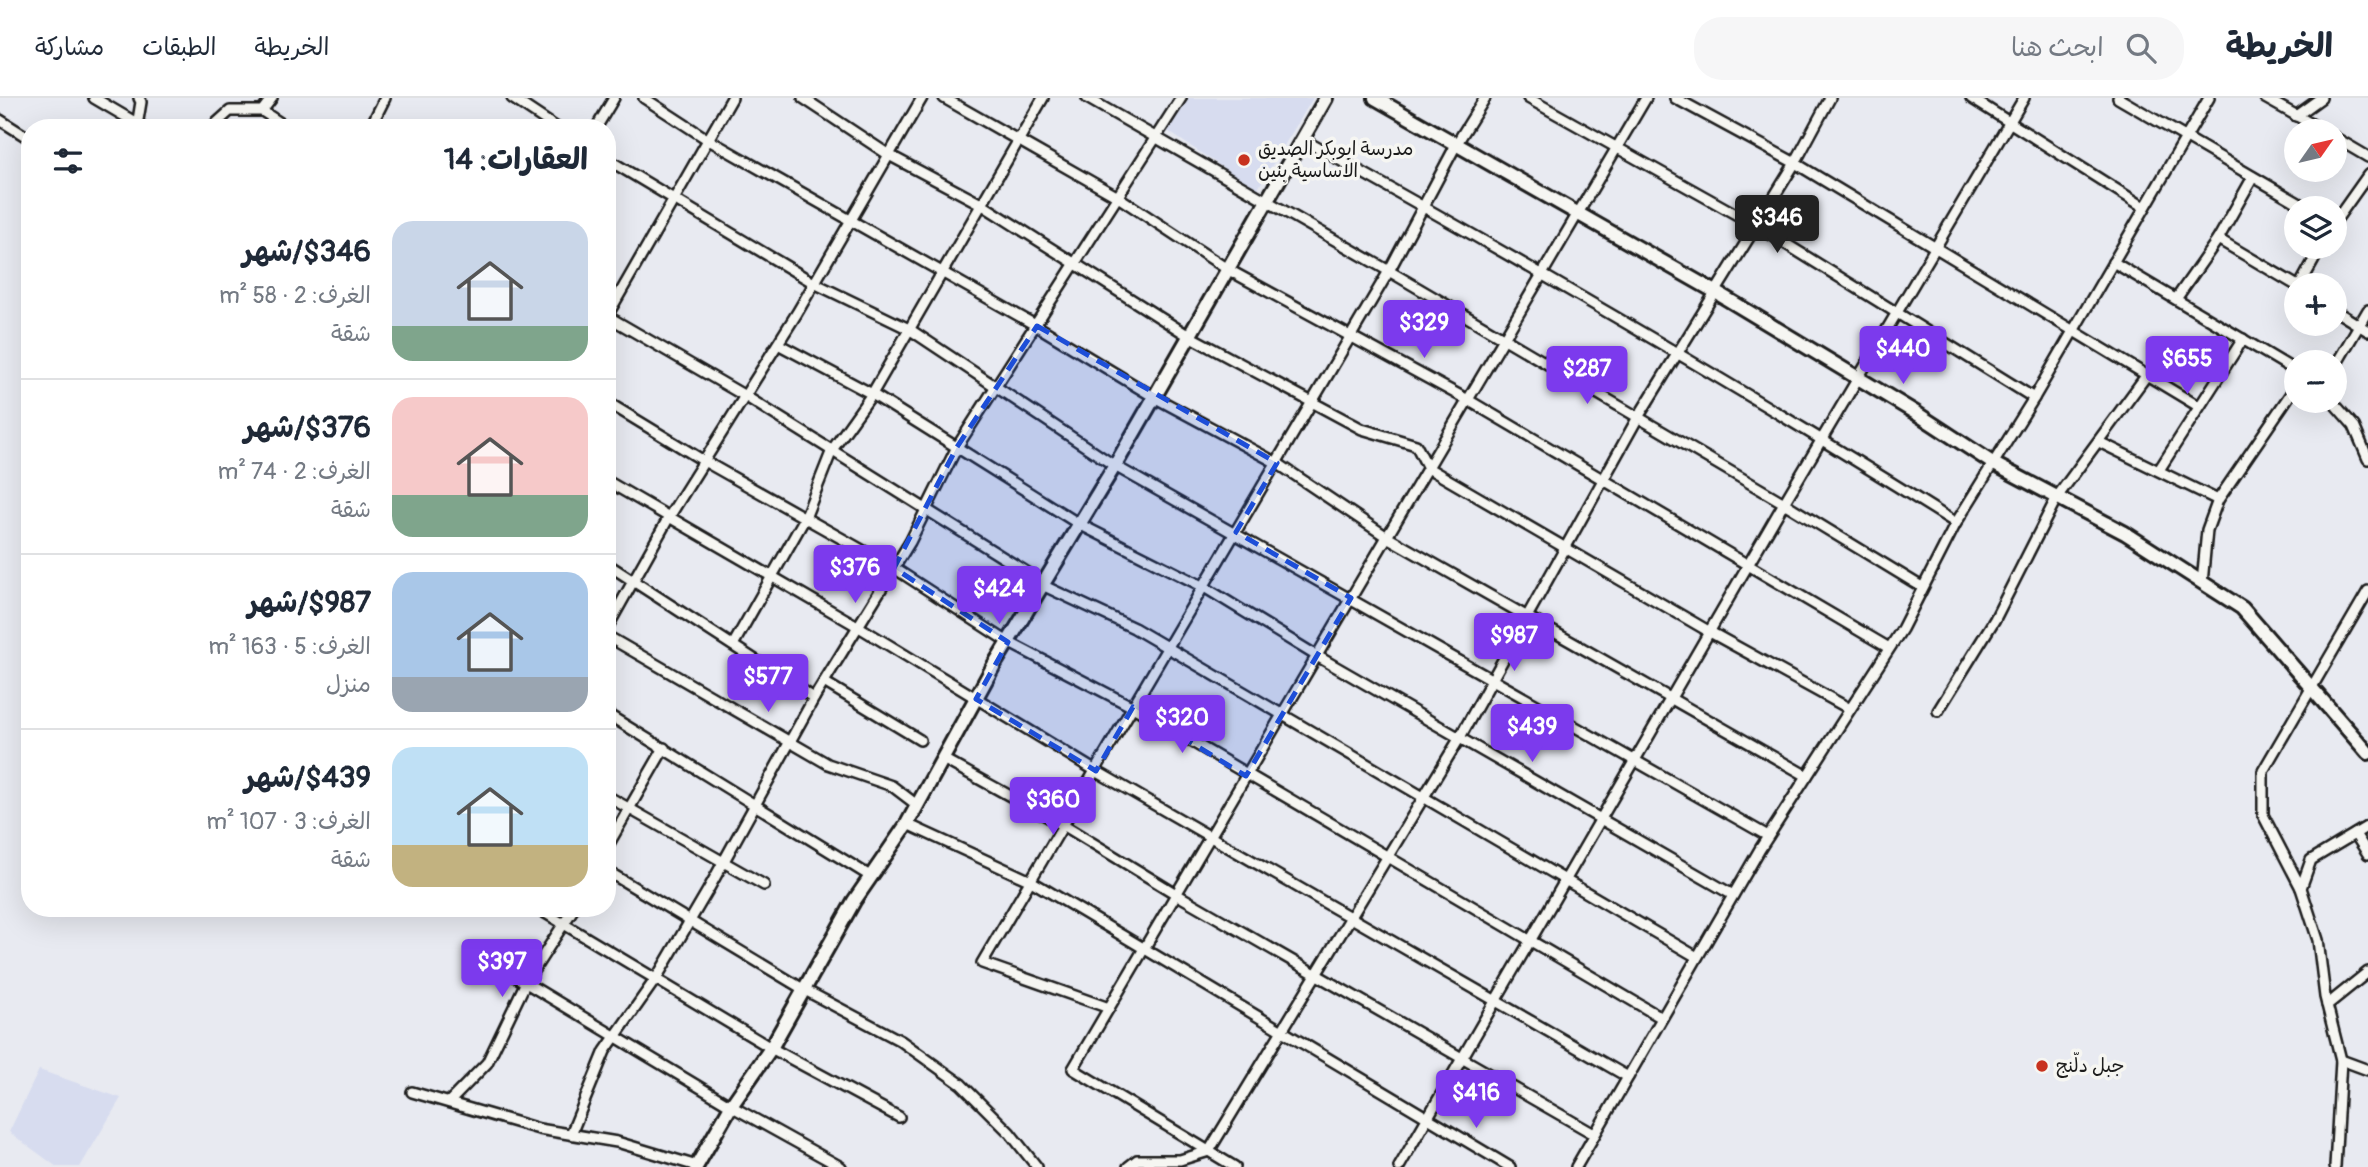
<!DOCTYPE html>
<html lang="ar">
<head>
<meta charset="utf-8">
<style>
  body { margin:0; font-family:Pangolin,"Playpen Sans Arabic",sans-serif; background:#f6f6f7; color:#1f2937; direction:rtl; height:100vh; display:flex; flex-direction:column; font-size:26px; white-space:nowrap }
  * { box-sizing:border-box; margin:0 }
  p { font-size:23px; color:#747a83 }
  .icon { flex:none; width:38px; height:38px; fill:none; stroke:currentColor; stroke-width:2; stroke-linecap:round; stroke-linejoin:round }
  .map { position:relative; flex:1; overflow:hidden; direction:ltr }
  .details { position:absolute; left:21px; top:21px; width:595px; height:798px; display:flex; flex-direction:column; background:#fff; border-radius:28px; box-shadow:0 7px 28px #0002; direction:rtl }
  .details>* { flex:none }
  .needle { width:46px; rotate:56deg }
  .tools { position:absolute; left:2284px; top:21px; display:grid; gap:14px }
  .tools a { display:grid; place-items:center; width:63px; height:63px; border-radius:50%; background:#fff; box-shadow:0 7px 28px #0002; font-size:35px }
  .price { position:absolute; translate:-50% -60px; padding:0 16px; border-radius:7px; background:#7c3aed; color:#fff; font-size:23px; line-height:46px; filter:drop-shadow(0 2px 4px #0008) }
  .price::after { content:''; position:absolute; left:50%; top:42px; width:21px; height:16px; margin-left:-10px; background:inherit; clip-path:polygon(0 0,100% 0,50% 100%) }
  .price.selected { background:#222; color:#fff }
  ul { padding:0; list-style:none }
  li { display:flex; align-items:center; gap:21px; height:175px; padding:0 28px }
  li+li { border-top:2px solid #e0e1e3 }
  li span { display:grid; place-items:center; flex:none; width:196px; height:140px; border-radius:21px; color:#555 }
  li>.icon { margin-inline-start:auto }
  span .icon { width:84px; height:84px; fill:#fffc; stroke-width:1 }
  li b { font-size:30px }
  h2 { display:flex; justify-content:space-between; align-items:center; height:84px; padding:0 28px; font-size:30px }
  header { display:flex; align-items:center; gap:42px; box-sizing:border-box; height:98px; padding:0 35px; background:#fff; border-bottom:2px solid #e0e1e3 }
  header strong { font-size:33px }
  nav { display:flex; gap:38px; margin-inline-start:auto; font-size:24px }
  .search { width:490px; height:63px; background:#f6f6f7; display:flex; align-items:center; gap:18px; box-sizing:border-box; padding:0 24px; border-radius:28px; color:#747a83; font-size:26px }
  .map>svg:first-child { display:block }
  .built { fill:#d7dcef }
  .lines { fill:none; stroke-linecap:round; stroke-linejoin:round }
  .street-casing { stroke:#1c1c1c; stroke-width:14 }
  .secondary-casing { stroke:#1c1c1c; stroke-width:18 }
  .street { stroke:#f6f6f2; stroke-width:9 }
  .secondary { stroke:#f6f6f2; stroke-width:12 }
  .marked { fill:#1d4ed8; fill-opacity:0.2; stroke:#1d4ed8; stroke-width:5; stroke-dasharray:14 9; stroke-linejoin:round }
  .poi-dot { fill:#c8321e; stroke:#f6f6f2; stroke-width:2.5 }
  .labels { text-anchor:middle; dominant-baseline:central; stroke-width:7; stroke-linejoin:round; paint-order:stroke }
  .poi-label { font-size:19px; fill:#1c1c1c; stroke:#f6f6f2; text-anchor:start }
</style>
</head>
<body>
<header>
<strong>الخريطة</strong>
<div class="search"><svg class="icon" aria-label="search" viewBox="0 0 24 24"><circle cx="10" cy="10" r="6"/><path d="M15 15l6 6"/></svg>ابحث هنا</div>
<nav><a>الخريطة</a><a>الطبقات</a><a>مشاركة</a></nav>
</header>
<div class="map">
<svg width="2368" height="1069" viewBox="0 0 2368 1069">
  <rect width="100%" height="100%" fill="#e8eaf1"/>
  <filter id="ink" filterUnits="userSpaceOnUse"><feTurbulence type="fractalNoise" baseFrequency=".0143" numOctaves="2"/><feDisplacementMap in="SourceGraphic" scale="14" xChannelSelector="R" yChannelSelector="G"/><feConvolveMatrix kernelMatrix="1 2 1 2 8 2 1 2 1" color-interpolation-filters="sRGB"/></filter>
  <g filter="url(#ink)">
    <g class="built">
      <polygon points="1186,0 1313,0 1257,92 1166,32"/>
      <polygon points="39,972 121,1000 80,1069 57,1069 9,1034"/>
    </g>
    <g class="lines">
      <defs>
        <g id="street">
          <polyline points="94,0 145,30"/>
          <polyline points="512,0 557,30"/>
          <polyline points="644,0 707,41 1037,228 1154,299 1277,365 1387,439 1807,678"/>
          <polyline points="803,0 889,57 981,106 1189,238 1362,331 1416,347 1428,370 1710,534 1850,611"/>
          <polyline points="944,0 1118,99 1227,171 1468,302 1889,550"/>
          <polyline points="1087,0 1389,173 1784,405 1922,489"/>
          <polyline points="1528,0 1757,128 2034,300"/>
          <polyline points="1675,0 1795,65 2198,308"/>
          <polyline points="1971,0 2144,109"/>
          <polyline points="2118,0 2307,110"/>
          <polyline points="2265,0 2324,33"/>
          <polyline points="262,13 288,30"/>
          <polyline points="2296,18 2321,0"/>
          <polyline points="0,22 30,41"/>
          <polyline points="137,28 141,4 139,0"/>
          <polyline points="211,30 230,13 262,13 272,0"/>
          <polyline points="370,30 385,0"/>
          <polyline points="596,30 614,0"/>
          <polyline points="2334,39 2368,59"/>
          <path d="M1302 41C1524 164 1742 290 1956 425"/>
          <polyline points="607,61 814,185 909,231 1115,368 1768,738"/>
          <polyline points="2334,125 2368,77"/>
          <polyline points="2218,141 2296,187"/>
          <polyline points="2113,164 2296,273"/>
          <polyline points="2300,187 2321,149"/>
          <polyline points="2176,201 2218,141 2253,79"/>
          <polyline points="2334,212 2368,233"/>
          <polyline points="607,218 745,298 1031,477 1042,487 1134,530 1697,859"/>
          <polyline points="607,218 732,0"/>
          <polyline points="778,246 872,296 1079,426 1204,489 1317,558 1733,797"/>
          <polyline points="2334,270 2368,212"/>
          <polyline points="2332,303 2354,328 2368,361"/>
          <polyline points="607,304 704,363 894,470 1008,544 1133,609 1662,920"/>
          <polyline points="2099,344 2218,402"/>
          <polyline points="2159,372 2243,241"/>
          <polyline points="607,383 859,529 1096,673 1628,979"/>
          <polyline points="607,466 814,600"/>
          <polyline points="2202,485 2207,432 2218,402 2296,288"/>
          <polyline points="607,530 669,419 797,215 922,0"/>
          <polyline points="607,538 828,666 892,688 917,707"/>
          <polyline points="733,547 805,420 832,352 872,296 1043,0"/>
          <polyline points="824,584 920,642"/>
          <polyline points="1938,613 1995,521 2057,399 2146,278"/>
          <polyline points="607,616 870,778"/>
          <polyline points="943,661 1063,727 1176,796 1594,1036"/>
          <polyline points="607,698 764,787"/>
          <polyline points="907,726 1031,783 1510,1069"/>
          <polyline points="2355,736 2368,756"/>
          <polyline points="607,749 664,650"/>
          <polyline points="607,773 803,891 901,943 961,986 1010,1035 1037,1069"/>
          <polyline points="2301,790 2263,717 2263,673 2368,493"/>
          <polyline points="537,810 771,950 899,1019"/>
          <polyline points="483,859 731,1008 841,1069"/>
          <polyline points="2327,907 2368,874"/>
          <polyline points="1109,910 982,865 1389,173 1457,45 1485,0"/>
          <polyline points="2341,962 2368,972"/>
          <polyline points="412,994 539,1031 617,1044 697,1068"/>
          <polyline points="449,1004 487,965 526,884 574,810"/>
          <polyline points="571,1036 605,953 657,879 708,792 814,600 910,444 957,349 1181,0"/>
          <polyline points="1128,1069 1137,1062 1180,1062 1209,1053 1459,641 1637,321 1795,65 1830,0"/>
          <polyline points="1235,1069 1073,971 1646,0"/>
          <polyline points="1399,1069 1784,405 2024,0"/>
          <polyline points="1576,1069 1760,751 1902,531 1956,425 2034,300 2209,0"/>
          <polyline points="2335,1069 2341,962 2325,899 2318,842 2301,790 2311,762 2368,728"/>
        </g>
        <g id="secondary">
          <polyline points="1375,0 1714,193 1916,315 1994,366 2125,435 2242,510 2368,655"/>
          <polyline points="696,1069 731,1008 771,950 854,803 907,726 994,567 1120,359 1326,0"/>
        </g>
      </defs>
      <use href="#street" class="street-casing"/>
      <use href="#secondary" class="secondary-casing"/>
      <use href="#street" class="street"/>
      <use href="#secondary" class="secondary"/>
    </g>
  </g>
  <path class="marked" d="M1037 228 1277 365 1236 434 1351 500 1246 678 1133 609 1096 673 976 601 1008 544 894 470 957 349Z"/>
  <g class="poi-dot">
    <circle cx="1244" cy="62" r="7"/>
    <circle cx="2042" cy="968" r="7"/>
  </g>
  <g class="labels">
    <g class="poi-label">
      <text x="1258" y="51">مدرسة ابوبكر الصديق<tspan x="1258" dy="22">الاساسية بنين</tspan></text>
      <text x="2056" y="968">جبل دلّنج</text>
    </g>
  </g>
</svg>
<div class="tools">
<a><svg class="needle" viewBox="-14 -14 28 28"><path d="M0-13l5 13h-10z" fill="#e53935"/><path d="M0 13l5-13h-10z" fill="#747a83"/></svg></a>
<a><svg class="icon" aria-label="layers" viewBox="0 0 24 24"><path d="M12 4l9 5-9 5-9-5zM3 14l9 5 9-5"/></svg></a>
<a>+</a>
<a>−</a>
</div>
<b class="price selected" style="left:1777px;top:157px">$346</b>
<b class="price" style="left:1424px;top:262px">$329</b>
<b class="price" style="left:1903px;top:288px">$440</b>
<b class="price" style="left:2187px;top:298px">$655</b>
<b class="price" style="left:1587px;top:308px">$287</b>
<b class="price" style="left:855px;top:507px">$376</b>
<b class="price" style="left:999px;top:528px">$424</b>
<b class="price" style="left:1514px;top:575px">$987</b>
<b class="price" style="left:768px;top:616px">$577</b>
<b class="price" style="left:1182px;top:657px">$320</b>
<b class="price" style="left:1532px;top:666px">$439</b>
<b class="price" style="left:1053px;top:739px">$360</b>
<b class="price" style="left:502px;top:901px">$397</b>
<b class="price" style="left:1476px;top:1032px">$416</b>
<section class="details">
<h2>العقارات: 14<svg class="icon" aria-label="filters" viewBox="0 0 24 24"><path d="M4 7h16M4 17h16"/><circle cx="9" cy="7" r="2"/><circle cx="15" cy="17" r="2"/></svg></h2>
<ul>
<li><span style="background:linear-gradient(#c9d6e8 75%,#7fa58c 0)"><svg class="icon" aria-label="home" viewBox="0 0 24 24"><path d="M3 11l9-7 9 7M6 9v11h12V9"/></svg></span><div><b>$346/شهر</b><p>الغرف: 2 · 58 m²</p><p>شقة</p></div></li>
<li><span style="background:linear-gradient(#f6c9c9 70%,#7fa58c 0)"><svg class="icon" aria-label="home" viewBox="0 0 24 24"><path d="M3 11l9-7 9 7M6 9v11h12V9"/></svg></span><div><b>$376/شهر</b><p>الغرف: 2 · 74 m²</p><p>شقة</p></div></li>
<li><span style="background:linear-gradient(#a9c7e8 75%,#9aa5b1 0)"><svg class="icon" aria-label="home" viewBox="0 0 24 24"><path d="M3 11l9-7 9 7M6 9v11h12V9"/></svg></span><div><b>$987/شهر</b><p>الغرف: 5 · 163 m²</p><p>منزل</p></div></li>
<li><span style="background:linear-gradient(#bfe0f5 70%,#c2b280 0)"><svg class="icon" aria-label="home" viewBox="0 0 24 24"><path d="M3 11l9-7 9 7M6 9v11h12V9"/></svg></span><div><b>$439/شهر</b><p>الغرف: 3 · 107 m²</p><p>شقة</p></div></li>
</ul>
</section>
</div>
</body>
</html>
